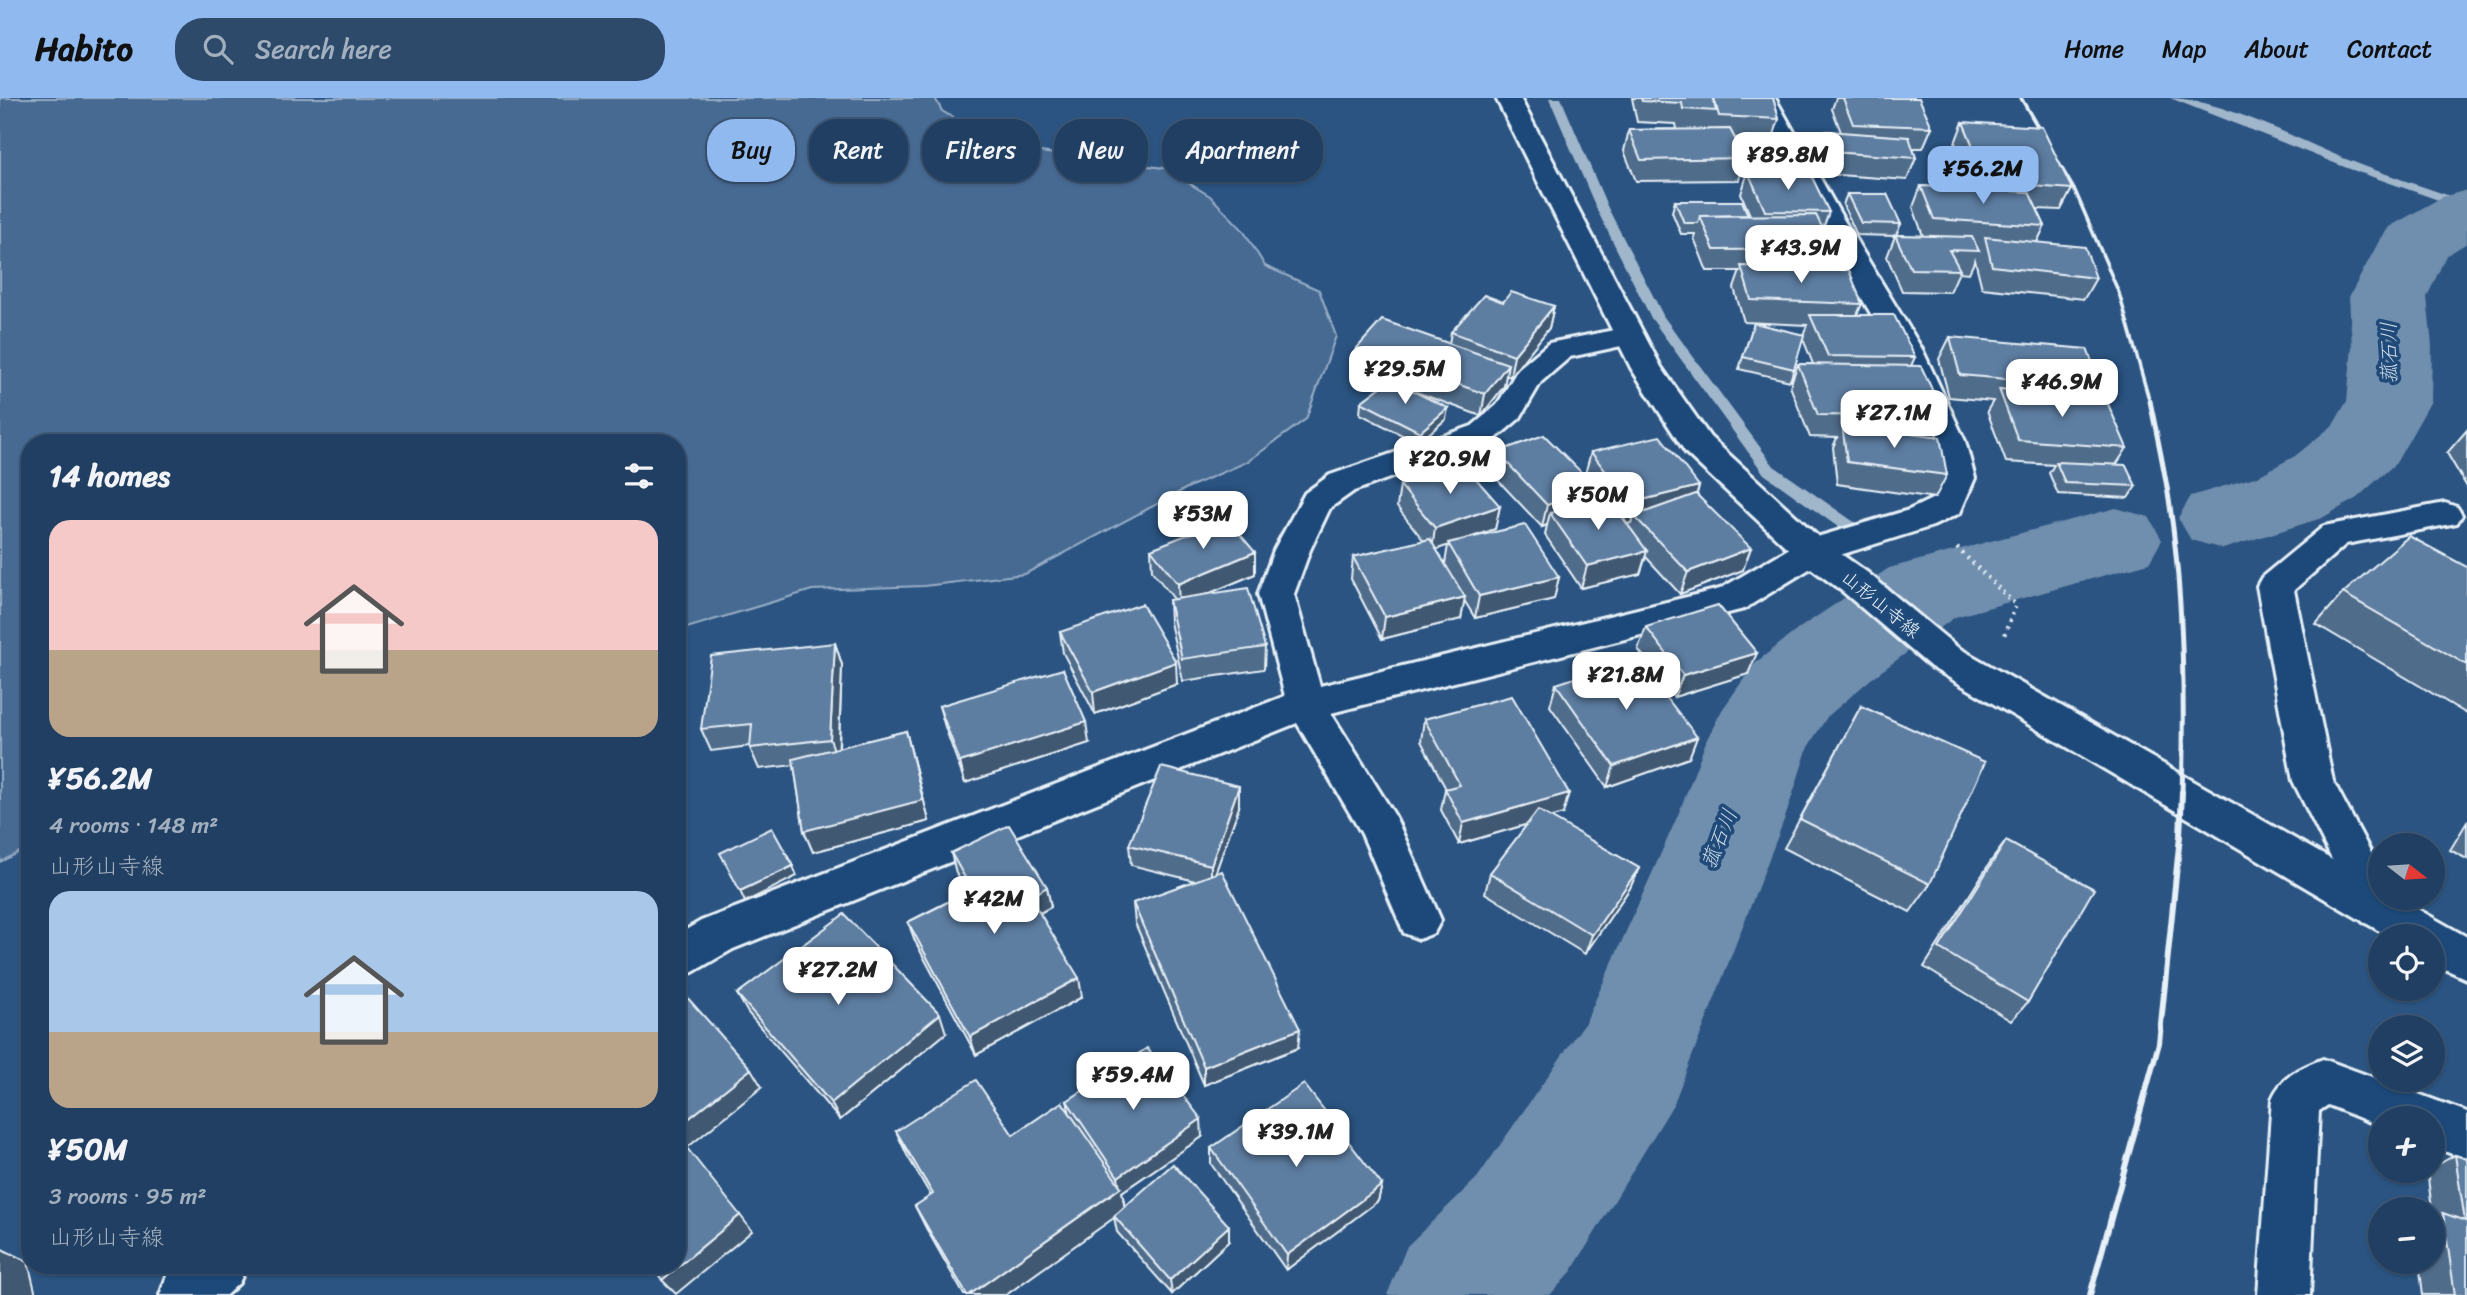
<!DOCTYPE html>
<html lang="en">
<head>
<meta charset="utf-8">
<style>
  body { margin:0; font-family:Sriracha,"Klee One",sans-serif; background:#2d4a6b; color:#f1f3f6; height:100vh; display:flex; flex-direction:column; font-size:26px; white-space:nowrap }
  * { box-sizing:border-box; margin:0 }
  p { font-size:23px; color:#a2afbe }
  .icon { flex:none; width:38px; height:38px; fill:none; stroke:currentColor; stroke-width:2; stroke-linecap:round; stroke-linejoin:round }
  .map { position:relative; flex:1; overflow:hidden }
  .details { position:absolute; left:21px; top:336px; width:665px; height:840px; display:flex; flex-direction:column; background:#203f62; border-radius:28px; box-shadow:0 2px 5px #0004,0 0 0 2px #3d5877 }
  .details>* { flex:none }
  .top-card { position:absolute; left:707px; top:21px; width:665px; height:63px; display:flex; gap:14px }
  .needle { width:46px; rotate:107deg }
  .buttons { position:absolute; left:2368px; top:735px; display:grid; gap:14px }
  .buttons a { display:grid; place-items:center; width:77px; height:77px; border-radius:50%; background:#203f62; box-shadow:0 2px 5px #0004,0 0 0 2px #3d5877; font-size:35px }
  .price { position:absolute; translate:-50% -60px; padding:0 16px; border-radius:14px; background:#fff; color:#222; font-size:23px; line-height:46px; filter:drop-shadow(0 2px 4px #0008) }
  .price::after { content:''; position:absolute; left:50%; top:42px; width:21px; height:16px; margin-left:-10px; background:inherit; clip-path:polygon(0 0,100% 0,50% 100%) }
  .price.active { background:#90b9f0; color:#111 }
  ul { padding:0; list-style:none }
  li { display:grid; align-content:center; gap:14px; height:371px; padding:0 28px }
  li span { display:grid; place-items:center; height:217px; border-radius:21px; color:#555 }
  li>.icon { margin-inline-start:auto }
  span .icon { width:126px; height:126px; fill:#fffc; stroke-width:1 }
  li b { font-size:30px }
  h2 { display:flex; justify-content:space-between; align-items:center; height:84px; padding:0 28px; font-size:30px }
  .chip { padding:0 24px; border-radius:28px; background:#203f62; box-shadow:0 2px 5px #0004,0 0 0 2px #3d5877; font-size:24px; line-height:63px }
  .chip.active { background:#90b9f0; color:#111 }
  header { display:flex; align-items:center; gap:42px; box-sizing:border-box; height:98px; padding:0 35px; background:#90b9f0; color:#111 }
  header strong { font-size:33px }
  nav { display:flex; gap:38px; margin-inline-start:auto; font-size:24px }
  .search { width:490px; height:63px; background:#2d4a6b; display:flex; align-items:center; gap:18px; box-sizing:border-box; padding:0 24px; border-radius:28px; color:#a2afbe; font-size:26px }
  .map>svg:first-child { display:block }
  .green { fill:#476b93; stroke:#98aec6; stroke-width:2 }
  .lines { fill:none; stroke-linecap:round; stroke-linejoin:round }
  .stream { fill:#a0b6cb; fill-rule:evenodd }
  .river { fill:#708ead; fill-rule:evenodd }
  .minor-casing { stroke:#e8f1f8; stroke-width:6 }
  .major-casing { stroke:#e8f1f8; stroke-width:6 }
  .path { stroke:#e8f1f8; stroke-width:4.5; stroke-dasharray:2 5; stroke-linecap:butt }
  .minor { fill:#1f4a7a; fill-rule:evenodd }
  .major { fill:#1f4a7a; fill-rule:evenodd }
  .rail-far2 { stroke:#e8f1f8; stroke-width:3.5 }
  .rail-far1 { stroke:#e8f1f8; stroke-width:5 }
  .rail { stroke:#e8f1f8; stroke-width:6 }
  .wall { fill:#506c8a; stroke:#e8f1f8; stroke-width:2; fill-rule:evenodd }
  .shaded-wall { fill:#415871; stroke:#e8f1f8; stroke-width:2 }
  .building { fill:#5d7da1; stroke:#e8f1f8; stroke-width:2 }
  .labels { text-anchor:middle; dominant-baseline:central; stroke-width:7; stroke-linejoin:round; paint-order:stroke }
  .street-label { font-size:19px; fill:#e8f1f8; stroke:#1f4a7a }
  .water-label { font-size:21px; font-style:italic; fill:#d0dde9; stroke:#1f4a7a }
</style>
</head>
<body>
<header>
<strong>Habito</strong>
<div class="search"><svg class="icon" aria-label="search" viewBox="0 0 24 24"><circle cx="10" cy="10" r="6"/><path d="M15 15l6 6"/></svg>Search here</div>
<nav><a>Home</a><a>Map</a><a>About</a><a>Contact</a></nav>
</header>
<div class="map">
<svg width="2467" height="1197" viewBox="0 0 2467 1197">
  <rect width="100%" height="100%" fill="#2b5482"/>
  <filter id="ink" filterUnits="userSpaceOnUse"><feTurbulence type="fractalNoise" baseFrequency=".0143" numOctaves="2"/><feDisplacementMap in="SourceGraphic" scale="14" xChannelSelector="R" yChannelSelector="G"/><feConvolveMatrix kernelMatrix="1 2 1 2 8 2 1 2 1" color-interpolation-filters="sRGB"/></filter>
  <g filter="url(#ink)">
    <polygon class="green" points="0,0 935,0 942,13 973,31 1040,54 1164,70 1210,98 1243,132 1265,168 1319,192 1336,238 1306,321 1247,364 1189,389 1025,476 924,488 812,492 677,533 677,345 30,345 30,749 0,764"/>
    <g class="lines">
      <g class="stream">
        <polygon points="1549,0 1561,0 1608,110 1664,219 1774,368 1857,426 1859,430 1857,434 1845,434 1764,376 1651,220 1596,110"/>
        <path d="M2170 0C2219 0 2303 44 2351 63 2389 78 2428 90 2467 104V112L2347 70Z"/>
        <path d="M1920 473 1945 491 1943 495C1932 498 1918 488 1912 479L1914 475Z"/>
      </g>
      <g class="river">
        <polygon points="2467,92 2467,145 2446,158 2427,199 2432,248 2431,303 2396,365 2357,400 2322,420 2223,451 2191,442 2178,420 2191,398 2258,378 2295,358 2333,327 2347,303 2352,248 2349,199 2378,145 2389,129 2442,99"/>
        <polygon points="2116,410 2149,419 2162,442 2149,465 1955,519 1871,581 1827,619 1808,649 1786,717 1674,1005 1571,1174 1550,1197 1387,1197 1407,1148 1477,1080 1586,923 1678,717 1707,641 1722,612 1755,565 1801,529 1889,470"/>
      </g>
      <defs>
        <g id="minor">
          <polygon points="1751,0 1775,0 1843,121 1923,253 1965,343 1975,380 1960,415 1933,428 1824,462 1744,511 1331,615 1395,718 1441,822 1434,835 1419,841 1404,835 1362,736 1297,625 733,851 693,874 677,880 677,837 701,823 1285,598 1258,496 1274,452 1305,395 1330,377 1472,328 1497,307 1518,271 1549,245 1629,229 1640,232 1644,238 1640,244 1570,259 1541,284 1520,320 1494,342 1354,393 1330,410 1310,452 1294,496 1320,588 1720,491 1800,444 1909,412 1934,400 1941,380 1933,343 1893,253 1815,121"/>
          <polygon points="2445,405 2457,409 2462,417 2457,425 2346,446 2294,492 2333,683 2380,772 2380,800 2394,800 2400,811 2393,824 2378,830 2363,824 2293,683 2257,488 2262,479 2324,428"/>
          <path d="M2323 961 2467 1014V1062L2432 1048V1020H2380V1028L2328 1007 2319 1013 2310 1197H2258L2272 1001C2282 978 2300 970 2323 961Z"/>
          <polygon points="181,1167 247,1167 239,1185 226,1197 160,1197 167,1178"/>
        </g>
        <polygon id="major" points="1496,0 1520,0 1661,269 1710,339 1824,444 1868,475 1957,549 2380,789 2380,800 2398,800 2467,839 2467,881 2432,865 2432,838 2388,838 1931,569 1842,493 1800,462 1686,355 1631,270"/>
      </defs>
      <use href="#minor" class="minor-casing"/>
      <use href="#major" class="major-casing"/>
      <polyline class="path" points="1957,450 2016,507 2003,540"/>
      <use href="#minor" class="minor"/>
      <use href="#major" class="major"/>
      <polyline class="rail-far2" points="2021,0 2076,95 2119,195 2150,305"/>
      <path class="rail-far1" d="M2150 303C2157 338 2165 373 2170 408 2184 503 2185 600 2182 695"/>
      <polyline class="rail" points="2090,1197 2159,945 2180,738 2182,694"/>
    </g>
    <g class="wall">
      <polygon points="1632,0 1773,0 1779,21 1773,40 1795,67 1793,74 1829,114 1823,131 1833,151 1825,171 1862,206 1857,217 1915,259 1911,268 1945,319 1936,338 1947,377 1935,400 1837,386 1833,349 1837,340 1810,339 1790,288 1798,266 1813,266 1803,241 1790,283 1739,271 1754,225 1803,237 1807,227 1744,224 1734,190 1740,173 1707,173 1694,140 1695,136 1681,136 1672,114 1675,103 1750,117 1741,96 1748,74 1754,74 1744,51 1747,41 1735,40 1745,60 1739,82 1636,83 1624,53 1629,32 1677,31 1676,26 1637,24"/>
      <polygon points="1836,0 1843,0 1932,29 1923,50 1913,50 1916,60 1907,82 1824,76 1819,54 1826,33 1841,34 1832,11"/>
      <polygon points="1963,24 2072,91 2061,112 2037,111 2045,128 2037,144 2096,180 2084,201 1982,190 1975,162 1969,175 1959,174 1950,194 1902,193 1887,159 1895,138 1857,137 1843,107 1847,96 1901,126 1896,137 1923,138 1913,109 1921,88 1972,91 1955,45"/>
      <polygon points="1503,204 1554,208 1549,230 1510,279 1506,277 1504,288 1481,318 1416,294 1446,321 1418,345 1360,316 1361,304 1387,284 1356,272 1357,250 1449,246 1451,234"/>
      <polygon points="1950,239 2102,289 2097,298 2127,350 2116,367 2136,388 2128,400 2058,396 2049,375 2054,367 2006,364 1987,313 1993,303 1949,299 1939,261"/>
      <polygon points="2467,332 2467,389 2447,355"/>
      <path d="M1497 354 1592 386 1585 376 1591 354 1699 388 1697 396 1743 472 1680 496 1646 459 1640 476 1581 490 1545 437 1547 427 1542 429 1492 376ZM1595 390 1605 402 1591 406Z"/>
      <path d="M1400 387 1500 408 1495 431 1461 442 1559 479 1554 501 1475 520 1464 502 1461 521 1382 541 1351 481 1353 459 1424 443 1397 409ZM1448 447 1445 466 1436 451Z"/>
      <polygon points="1151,451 1255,454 1255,476 1207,496 1265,549 1264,571 1183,583 1170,524 1169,502 1174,501 1152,473"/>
      <polygon points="2467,469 2467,616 2316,526 2343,495"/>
      <polygon points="1646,529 1748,576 1674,599 1638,551"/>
      <polygon points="1060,534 1177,586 1095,616 1063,555"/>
      <polygon points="835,545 842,567 839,650 906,633 929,723 813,754 804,733 794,667 759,671 750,650 750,648 711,653 701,631"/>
      <polygon points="1556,586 1697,639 1689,660 1607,689 1550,608"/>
      <polygon points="939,608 1089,645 965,685 945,629"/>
      <polygon points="1861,608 1930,786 1910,814 1784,750"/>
      <polygon points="1424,621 1563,716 1550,719 1639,770 1630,790 1585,856 1485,795 1490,775 1528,726 1459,746 1441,712 1445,691 1446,691 1421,643"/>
      <polygon points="1239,709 1215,776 1298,950 1204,987 1135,825 1133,805 1195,783 1131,767 1129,747"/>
      <polygon points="2467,724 2467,761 2450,752"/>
      <polygon points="2006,743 2028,904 2011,923 1924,869 1991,763"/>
      <polygon points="951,755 1047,789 1051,809 1040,815 1082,899 976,957 915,843 908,824 967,794 956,775"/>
      <polygon points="737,896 946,935 840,1022 748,915"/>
      <polygon points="1067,1003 1202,1039 1122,1094 1125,1109 1229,1143 1172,1196 1117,1134 1114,1119 1005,1197 964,1197 926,1130 915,1108 931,1098 907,1057 896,1033 1013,1037 1070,1016"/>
      <polygon points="1211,1050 1382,1087 1378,1103 1286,1172 1211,1066"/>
      <polygon points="2455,1057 2467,1061 2467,1197 2423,1197 2419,1164 2432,1164 2432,1111 2427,1073 2432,1073 2432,1070"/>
    </g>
    <g class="shaded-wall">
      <polygon points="1554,208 1549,230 1510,279 1514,257"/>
      <polygon points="1508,266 1504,288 1481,318 1485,296"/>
      <polygon points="1448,310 1446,321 1418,345 1420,334"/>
      <polygon points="1699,388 1692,410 1634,418 1631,425 1623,427 1630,405"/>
      <polygon points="1596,389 1590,411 1550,415 1547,427 1542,429 1547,407"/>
      <polygon points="1500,408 1495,431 1432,453 1435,430"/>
      <polygon points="1751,450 1743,472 1680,496 1688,474"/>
      <polygon points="1647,453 1640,476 1581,490 1587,468"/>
      <polygon points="1255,454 1255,476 1179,508 1178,486"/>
      <polygon points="1559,479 1554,501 1475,520 1479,498"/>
      <polygon points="1465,499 1461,521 1382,541 1385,519"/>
      <polygon points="835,545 842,567 838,663 830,641"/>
      <polygon points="1757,555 1748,576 1674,599 1683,577"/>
      <polygon points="1176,564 1177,586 1095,616 1093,594"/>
      <polygon points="1086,624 1089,645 965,685 960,664"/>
      <polygon points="906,633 929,723 813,754 804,733"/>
      <polygon points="1697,639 1689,660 1607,689 1614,668"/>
      <polygon points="1239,688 1239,709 1211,787 1211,767"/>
      <polygon points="1569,695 1563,716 1459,746 1463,725"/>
      <polygon points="793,768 797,778 745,804 740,793"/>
      <polygon points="1639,770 1630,790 1585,856 1592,837"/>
      <polygon points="1047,789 1051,809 1034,818 1030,799"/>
      <polygon points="1079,880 1082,899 976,957 970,939"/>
      <polygon points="940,916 946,935 840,1022 831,1005"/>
      <polygon points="1300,931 1298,950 1204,987 1204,969"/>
      <polygon points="751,971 762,989 677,1058 677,1030"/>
      <polygon points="1201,1021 1202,1039 1122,1094 1125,1112 1006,1197 969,1197 1120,1090 1118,1079"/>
      <polygon points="1382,1087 1378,1103 1286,1172 1287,1157"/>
      <polygon points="740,1117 752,1133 676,1196 662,1182"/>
      <polygon points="1229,1128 1229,1143 1172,1196 1170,1182"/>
      <polygon points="0,1150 28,1164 36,1197 0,1197"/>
    </g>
    <g class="building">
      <polygon points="1641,0 1713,0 1716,13 1683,11 1682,5 1642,3"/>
      <polygon points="1714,0 1773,0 1779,21 1719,18"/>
      <polygon points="1843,0 1919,0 1932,29 1853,26"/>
      <polygon points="1963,24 2042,29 2072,91 2001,86 1995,71 1982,70"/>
      <polygon points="1730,31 1745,60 1641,62 1629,32"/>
      <polygon points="1826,33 1909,39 1916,60 1831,54"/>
      <polygon points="1747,40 1783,40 1795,67 1759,67"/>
      <polygon points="1748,74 1810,75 1829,114 1765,113"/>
      <polygon points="1921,88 2029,94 2045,128 1934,121"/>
      <polygon points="1847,96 1887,96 1901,126 1861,125"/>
      <polygon points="1675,103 1742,103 1748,117 1700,118 1698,125 1684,125"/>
      <polygon points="1816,117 1833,151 1714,152 1700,118"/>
      <polygon points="1895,137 1972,139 1979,153 1949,152 1960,172 1911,171"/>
      <polygon points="1985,139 2085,149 2096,180 1992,168"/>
      <polygon points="1741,168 1849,172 1862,206 1751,202"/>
      <polygon points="1511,194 1554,208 1514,257 1451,234 1484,197 1503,204"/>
      <polygon points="1810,217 1894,217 1915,259 1828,258"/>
      <polygon points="1382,222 1508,266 1485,296 1357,250"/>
      <polygon points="1754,225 1804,237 1794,271 1743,259"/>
      <polygon points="1950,239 2087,251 2102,289 1960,277"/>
      <polygon points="1798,266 1921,268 1945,319 1818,317"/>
      <polygon points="1390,282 1448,310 1420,334 1361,304"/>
      <polygon points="1999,291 2105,299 2127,350 2018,342"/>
      <polygon points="1842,326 1940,339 1947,377 1847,364"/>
      <polygon points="1544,337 1596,389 1547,407 1497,354"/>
      <polygon points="1660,338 1699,388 1630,405 1591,354"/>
      <polygon points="2056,364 2126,367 2136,388 2065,385"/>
      <polygon points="1463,366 1500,408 1435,430 1400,387"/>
      <polygon points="1696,396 1751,450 1688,474 1634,418"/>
      <polygon points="1609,401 1647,453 1587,468 1550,415"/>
      <polygon points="1227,421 1255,454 1178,486 1151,451"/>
      <polygon points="1525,427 1559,479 1479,498 1448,445"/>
      <polygon points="2409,438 2467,469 2467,567 2343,495"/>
      <polygon points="1430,441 1465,499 1385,519 1353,459"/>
      <polygon points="1248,490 1265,549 1182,561 1169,502"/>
      <polygon points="1142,506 1176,564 1093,594 1060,534"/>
      <polygon points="1718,507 1757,555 1683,577 1646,529"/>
      <polygon points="835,545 830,641 750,650 752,626 701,631 711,558"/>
      <polygon points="1636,560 1697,639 1614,668 1556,586"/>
      <polygon points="1063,571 1086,624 960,664 939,608"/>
      <polygon points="1512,598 1569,695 1463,725 1445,691 1460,687 1424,621"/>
      <polygon points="1861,608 1985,664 1930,786 1800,721"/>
      <polygon points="906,633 923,702 804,733 793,661"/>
      <polygon points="1161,669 1239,688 1211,767 1129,747"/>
      <polygon points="1538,712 1639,770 1592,837 1490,775"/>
      <polygon points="1009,727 1047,789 1030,799 1079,880 970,939 908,824 972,792 951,755"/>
      <polygon points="772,730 793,768 740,793 720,755"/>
      <polygon points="2006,743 2094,791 2028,904 1939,850"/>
      <polygon points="1222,773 1300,931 1204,969 1133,805"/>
      <polygon points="844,816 940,916 831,1005 737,896"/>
      <polygon points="677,888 751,971 677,1030"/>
      <polygon points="1147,950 1201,1021 1118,1079 1067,1003"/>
      <polygon points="976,982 1013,1037 1062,1004 1121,1089 969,1197 967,1197 915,1108 933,1096 896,1033"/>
      <polygon points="1304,986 1382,1087 1287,1157 1211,1050"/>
      <polygon points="679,1040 740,1117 662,1182 652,1167 677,1167 677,1041"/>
      <polygon points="2455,1057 2467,1061 2467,1197 2455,1197 2443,1115 2465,1123"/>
      <polygon points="1173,1066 1229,1128 1170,1182 1114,1118"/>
    </g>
  </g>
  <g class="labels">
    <g class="street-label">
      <text transform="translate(1881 506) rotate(39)">山形山寺線</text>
    </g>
    <g class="water-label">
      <text transform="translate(2389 255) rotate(-91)">菰石川</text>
      <text transform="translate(1719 741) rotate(-68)">菰石川</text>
    </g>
  </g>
</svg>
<div class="buttons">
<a><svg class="needle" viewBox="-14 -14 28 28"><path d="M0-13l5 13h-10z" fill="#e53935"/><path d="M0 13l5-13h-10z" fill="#a2afbe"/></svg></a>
<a><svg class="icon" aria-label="locate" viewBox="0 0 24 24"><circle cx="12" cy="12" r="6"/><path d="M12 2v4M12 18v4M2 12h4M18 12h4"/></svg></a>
<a><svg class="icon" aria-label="layers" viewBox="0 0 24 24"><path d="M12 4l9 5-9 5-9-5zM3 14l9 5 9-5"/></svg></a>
<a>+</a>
<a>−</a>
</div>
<b class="price" style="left:1788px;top:94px">¥89.8M</b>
<b class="price active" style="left:1983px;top:108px">¥56.2M</b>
<b class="price" style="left:1801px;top:187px">¥43.9M</b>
<b class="price" style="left:1405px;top:308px">¥29.5M</b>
<b class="price" style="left:2062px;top:321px">¥46.9M</b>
<b class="price" style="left:1894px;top:352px">¥27.1M</b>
<b class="price" style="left:1450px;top:398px">¥20.9M</b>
<b class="price" style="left:1598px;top:434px">¥50M</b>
<b class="price" style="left:1203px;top:453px">¥53M</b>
<b class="price" style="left:1626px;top:614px">¥21.8M</b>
<b class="price" style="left:994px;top:838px">¥42M</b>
<b class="price" style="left:838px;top:909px">¥27.2M</b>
<b class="price" style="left:1133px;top:1014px">¥59.4M</b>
<b class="price" style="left:1296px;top:1071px">¥39.1M</b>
<div class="top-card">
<a class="chip active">Buy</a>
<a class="chip">Rent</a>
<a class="chip">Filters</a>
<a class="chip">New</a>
<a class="chip">Apartment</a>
</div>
<section class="details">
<h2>14 homes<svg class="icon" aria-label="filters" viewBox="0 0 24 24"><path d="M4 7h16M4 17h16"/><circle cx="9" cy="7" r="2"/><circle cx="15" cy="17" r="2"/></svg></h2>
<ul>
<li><span style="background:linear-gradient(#f6c9c9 60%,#b9a48a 0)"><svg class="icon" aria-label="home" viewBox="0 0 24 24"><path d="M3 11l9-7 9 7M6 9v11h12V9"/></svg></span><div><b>¥56.2M</b><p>4 rooms · 148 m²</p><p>山形山寺線</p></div></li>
<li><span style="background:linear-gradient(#a9c7e8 65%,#b9a48a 0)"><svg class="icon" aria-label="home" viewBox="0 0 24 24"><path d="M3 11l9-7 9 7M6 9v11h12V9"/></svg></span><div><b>¥50M</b><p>3 rooms · 95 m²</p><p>山形山寺線</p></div></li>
</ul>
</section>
</div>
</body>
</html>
